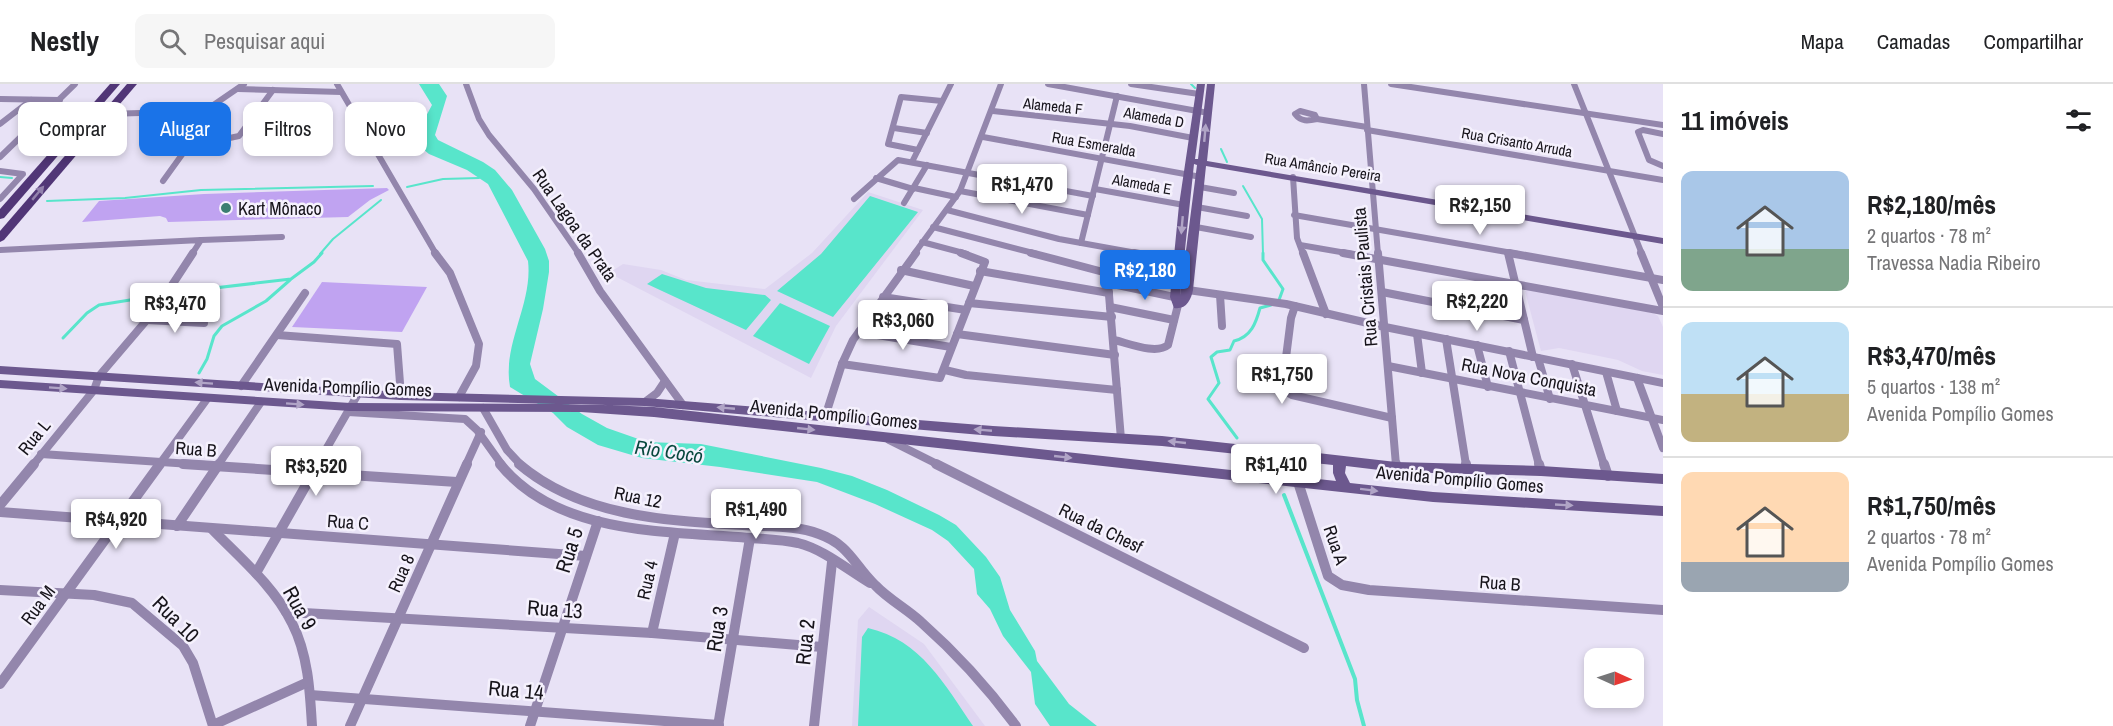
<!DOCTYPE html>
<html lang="pt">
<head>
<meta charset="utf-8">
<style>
  body { margin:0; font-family:"Archivo Narrow",sans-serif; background:#f6f6f6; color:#202124; height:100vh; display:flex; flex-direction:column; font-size:22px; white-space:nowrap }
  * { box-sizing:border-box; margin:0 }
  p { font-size:20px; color:#757577 }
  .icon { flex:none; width:33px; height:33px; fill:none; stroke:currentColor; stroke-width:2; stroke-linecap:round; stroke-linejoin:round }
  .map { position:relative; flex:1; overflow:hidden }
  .drawer { display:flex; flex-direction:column; background:#fff; width:450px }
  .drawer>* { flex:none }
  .guide { position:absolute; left:18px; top:18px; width:570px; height:54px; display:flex; gap:12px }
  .needle { width:39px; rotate:93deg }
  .tools { position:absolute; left:1584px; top:564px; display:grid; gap:12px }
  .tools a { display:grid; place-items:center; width:60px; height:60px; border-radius:12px; background:#fff; box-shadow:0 3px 9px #0003; font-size:30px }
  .price { position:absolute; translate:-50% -51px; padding:0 14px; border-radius:6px; background:#fff; color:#222; font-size:20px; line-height:39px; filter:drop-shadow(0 2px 3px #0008) }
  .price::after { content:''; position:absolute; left:50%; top:36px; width:18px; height:14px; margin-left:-9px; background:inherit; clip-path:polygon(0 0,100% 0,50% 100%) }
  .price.active { background:#1a73e8; color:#fff }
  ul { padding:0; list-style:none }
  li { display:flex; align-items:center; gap:18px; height:150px; padding:0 18px }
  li+li { border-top:2px solid #e0e0e0 }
  li span { display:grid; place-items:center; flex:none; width:168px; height:120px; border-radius:12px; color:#555 }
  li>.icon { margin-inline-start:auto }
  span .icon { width:72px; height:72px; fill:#fffc; stroke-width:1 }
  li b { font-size:26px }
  h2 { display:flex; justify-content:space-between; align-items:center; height:72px; padding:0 18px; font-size:26px }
  .pill { padding:0 21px; border-radius:12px; background:#fff; box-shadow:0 3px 9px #0003; font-size:21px; line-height:54px }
  .pill.active { background:#1a73e8; color:#fff }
  header { display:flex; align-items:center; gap:36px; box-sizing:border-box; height:84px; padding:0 30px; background:#fff; border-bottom:2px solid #e0e0e0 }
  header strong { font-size:28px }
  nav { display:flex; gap:33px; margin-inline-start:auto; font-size:21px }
  .search { width:420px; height:54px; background:#f6f6f6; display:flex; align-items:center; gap:15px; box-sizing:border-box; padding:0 21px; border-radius:12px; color:#757577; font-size:22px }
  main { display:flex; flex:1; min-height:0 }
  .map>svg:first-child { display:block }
  .built { fill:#dfd6f1 }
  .green { fill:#c0a3f1 }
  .water { fill:#58e5cb }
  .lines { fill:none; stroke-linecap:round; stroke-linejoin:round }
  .stream-far2 { stroke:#58e5cb; stroke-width:2 }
  .stream-far1 { stroke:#58e5cb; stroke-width:3 }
  .stream { stroke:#58e5cb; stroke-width:4 }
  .street-far2 { stroke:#9386ac; stroke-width:6 }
  .street-far1 { stroke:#9386ac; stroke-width:8 }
  .street { stroke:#9386ac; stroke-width:10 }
  .secondary { fill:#6c588e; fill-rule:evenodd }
  .primary { fill:#513677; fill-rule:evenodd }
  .oneway { fill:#b0a4c6 }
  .oneway2 { fill:#9381ad }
  .poi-dot { fill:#3b7e71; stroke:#f5f1fd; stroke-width:2 }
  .labels { text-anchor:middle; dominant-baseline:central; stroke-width:5; stroke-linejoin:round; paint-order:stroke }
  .far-street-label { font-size:15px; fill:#17141b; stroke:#f5f1fd }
  .poi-label { font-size:18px; fill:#17141b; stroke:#f5f1fd; text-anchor:start }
  .street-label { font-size:18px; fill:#17141b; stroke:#f5f1fd }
  .water-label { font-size:20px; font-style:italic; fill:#08483e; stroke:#f5f1fd }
  .near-street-label { font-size:21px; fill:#17141b; stroke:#f5f1fd }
</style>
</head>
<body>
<header>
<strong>Nestly</strong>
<div class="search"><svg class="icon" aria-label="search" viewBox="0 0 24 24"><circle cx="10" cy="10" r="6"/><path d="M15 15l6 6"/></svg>Pesquisar aqui</div>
<nav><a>Mapa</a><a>Camadas</a><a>Compartilhar</a></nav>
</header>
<main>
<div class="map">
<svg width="1663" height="642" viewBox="0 0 1663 642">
  <rect width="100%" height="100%" fill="#e8e2f6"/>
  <g class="built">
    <polygon points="868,108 923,126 836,242 811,294 609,189 623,180 661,186 686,196 765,205 812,169"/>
    <polygon points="1528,206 1653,229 1658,232 1663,243 1663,291 1642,287 1618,276 1599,272 1559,264 1541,267 1525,207"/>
    <polygon points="869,523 924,560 985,642 852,642 858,536"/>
  </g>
  <g class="green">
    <polygon points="387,104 389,106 370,116 348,133 168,138 166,134 160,132 82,138 99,117 204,110"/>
    <polygon points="322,198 427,203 402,248 292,243"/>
  </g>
  <g class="water">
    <path d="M419 0H439L447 12 435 51 438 56 483 78 495 86 512 106 545 165 549 177V188L543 225 530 280 535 295 582 330 607 344 647 358 701 360 821 384 852 392 887 406 939 431 956 441 986 473 1000 493 1010 526 1035 567 1037 577 1069 620 1097 642H1050L1035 620 1031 588 1003 552 990 525 977 510 974 485 948 457 932 446 875 420 817 398 720 383 642 374 598 361 567 343 553 329 510 303C502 260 533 220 528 177L488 100 467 86 429 70 418 61 417 49 432 21Z"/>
    <polygon points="870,112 918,128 833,233 777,207 821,170"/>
    <polygon points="662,190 706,204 765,211 771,216 746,246 647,200"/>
    <polygon points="780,219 830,242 809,280 753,252"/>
    <path d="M868 544C921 556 945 601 973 642H858L862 553Z"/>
  </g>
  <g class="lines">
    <g class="stream-far2">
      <polyline points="1191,0 1195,4"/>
      <polyline points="1221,65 1227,78"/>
      <polyline points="0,93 12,94"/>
      <polyline points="1243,102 1262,135 1263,170"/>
      <polyline points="407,103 443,95 479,94"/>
      <polyline points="47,117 125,114 201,106 373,102"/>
      <polyline points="320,170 333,155 381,116"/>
    </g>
    <g class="stream-far1">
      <polyline points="1263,169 1263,176 1283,205 1279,216"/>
      <polyline points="172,209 291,195 314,178 322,169"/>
      <polyline points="63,254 87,229 99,221 161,211"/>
      <polyline points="199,289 207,275 214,252 222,242 266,217 290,196"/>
      <path d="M1237 354 1208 315 1219 299 1211 273 1217 268 1230 266 1234 257C1251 253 1256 239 1260 224L1271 221"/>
    </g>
    <polyline class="stream" points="1284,411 1355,595 1357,616 1364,642"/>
    <g class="street-far2">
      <polyline points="244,0 212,22 194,54 220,56 239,52 273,6"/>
      <polyline points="337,0 436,170"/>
      <polyline points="466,0 479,35 489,51 534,105 579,170"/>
      <polyline points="1048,0 1203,28"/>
      <polyline points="1131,0 1199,10"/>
      <polyline points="1364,0 1378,170"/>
      <polyline points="1391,0 1663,41"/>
      <polyline points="1574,0 1642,170"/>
      <polyline points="238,5 341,8"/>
      <polyline points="0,15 60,16"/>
      <polyline points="993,27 1130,42 1193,54"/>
      <path d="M1300 27 1315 31 1317 35C1308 37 1301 38 1295 30Z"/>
      <polyline points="106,30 208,27"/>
      <polyline points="1317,35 1367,43"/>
      <polyline points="0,40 31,16"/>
      <polyline points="894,44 927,49"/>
      <polyline points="1367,46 1663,96"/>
      <polyline points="1663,50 1643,46 1638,48 1649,76 1663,82"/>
      <polyline points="983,53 1201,93"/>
      <polyline points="918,66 888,60 901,13 942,17"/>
      <polyline points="0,73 75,0"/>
      <polyline points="912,78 951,0"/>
      <polyline points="0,87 23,90 0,115"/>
      <polyline points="1293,93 1297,154 1303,170"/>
      <polyline points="876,94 913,105"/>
      <polyline points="163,97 194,54"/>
      <polyline points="1200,103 1234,109"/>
      <polyline points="914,104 956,113"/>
      <polyline points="1095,105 1184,121"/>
      <polyline points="960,107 1088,131"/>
      <polyline points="854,115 898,76 1093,112"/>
      <polyline points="904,119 927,81"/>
      <polyline points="1197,123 1247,132"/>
      <polyline points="947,126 1059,155 1142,170"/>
      <polyline points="1294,131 1518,170"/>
      <polyline points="933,143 1037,170"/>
      <polyline points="1196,143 1251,153"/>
      <polyline points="201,156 282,153"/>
      <polyline points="922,158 967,170"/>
      <polyline points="1081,159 1117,12"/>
      <polyline points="1300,161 1352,170"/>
      <polyline points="0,166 201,156 192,170"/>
      <polyline points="914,170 960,107 1001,0"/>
      <polyline points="1111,170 1112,165"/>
    </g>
    <g class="street-far1">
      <polyline points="435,169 450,189 479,260 476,282 459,313"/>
      <polyline points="578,169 600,207 683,321"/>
      <polyline points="1031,169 1107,189"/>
      <polyline points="1112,169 1108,199 1121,355"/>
      <polyline points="1134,169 1183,178"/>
      <polyline points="1303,169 1326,230"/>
      <polyline points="1343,169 1663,227"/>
      <polyline points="1378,169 1396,381"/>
      <polyline points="1508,169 1533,273"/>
      <polyline points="1509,169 1663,196"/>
      <polyline points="1641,169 1663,223"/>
      <polyline points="901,186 974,202"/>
      <polyline points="980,187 1109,209"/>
      <polyline points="1108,199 1179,214"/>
      <polyline points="1188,206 1286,220 1385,243 1663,299"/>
      <polyline points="1382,208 1524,236"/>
      <polyline points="1220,211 1222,242"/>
      <polyline points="883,213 966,226"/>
      <polyline points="969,219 1112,233"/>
      <polyline points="1295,222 1291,234 1282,305 1292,311 1392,334"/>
      <polyline points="1110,223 1174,236"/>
      <polyline points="147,236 204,239"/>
      <polyline points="859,248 951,263"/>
      <polyline points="957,250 1115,271"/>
      <polyline points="1417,250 1422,289"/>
      <polyline points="277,251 397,260 401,312"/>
      <polyline points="1446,255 1466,381"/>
      <path d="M1114 256C1128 259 1156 271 1168 261L1178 221"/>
      <polyline points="1477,261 1488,303"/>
      <polyline points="1509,267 1539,381"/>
      <polyline points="1538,274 1550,315"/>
      <polyline points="842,280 940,294 985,178 961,169"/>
      <polyline points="1572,280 1604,381"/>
      <polyline points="1388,282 1663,336"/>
      <polyline points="945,286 966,291 1117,306"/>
      <polyline points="1606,288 1617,327"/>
      <polyline points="1637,294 1663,364"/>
      <polyline points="241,302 305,209"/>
      <polyline points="645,318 657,309 665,297"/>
      <polyline points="483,324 507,366 521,381"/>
      <polyline points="348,328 465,335 477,346 502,381"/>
      <polyline points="825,333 842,280 853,256 916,169"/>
      <polyline points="889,356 939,381"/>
      <polyline points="41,370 206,381"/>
      <polyline points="33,381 94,306 99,292 157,224 193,169"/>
      <polyline points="159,381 207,315"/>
      <polyline points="218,381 261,318"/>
      <polyline points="317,381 358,310"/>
      <polyline points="466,381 481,348"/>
    </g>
    <g class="street">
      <polyline points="183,380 457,398"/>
      <path d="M500 380C556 449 658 447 738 453 758 455 778 455 798 459 823 465 848 486 870 499"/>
      <path d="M519 380C580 432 665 437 743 441 768 443 795 441 819 450 850 461 854 481 875 501 888 515 907 525 921 538 956 569 988 604 1016 642"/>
      <polyline points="936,380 1304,564"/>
      <polyline points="1396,380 1396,383"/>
      <polyline points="1466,380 1467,385"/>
      <polyline points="1539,380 1541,387"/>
      <polyline points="1604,380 1608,392"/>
      <polyline points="1298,398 1328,492 1342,501 1369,506 1663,526"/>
      <polyline points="0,421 34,380"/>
      <polyline points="0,428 586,472"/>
      <polyline points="177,442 219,380"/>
      <path d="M212 445C240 474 274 502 292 539 308 570 310 607 312 642"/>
      <polyline points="256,489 318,380"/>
      <polyline points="0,506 94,511 132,519 183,562 193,579 213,642"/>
      <polyline points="286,528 652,549 822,563"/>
      <polyline points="652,549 675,449"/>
      <polyline points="0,600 160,380"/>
      <polyline points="310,611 719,641"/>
      <polyline points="213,641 308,598"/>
      <polyline points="350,642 467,380"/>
      <polyline points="530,642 598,437"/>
      <polyline points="718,642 750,454"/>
      <polyline points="814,642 832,478"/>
    </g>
    <g class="secondary">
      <path d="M1197 0H1205L1195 75H1198L1207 0H1215L1207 77 1663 154V160L1206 82 1193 206C1191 216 1186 226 1174 224L1170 213 1179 121ZM1194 80 1197 81 1180 213Z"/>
      <path d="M0 282 401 308 645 314 993 342 1162 352 1300 367 1304 366 1309 368 1396 378 1541 382 1663 390V400L1541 392 1396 388 1346 382 1345 389 1350 399 1433 408 1663 422V432L1433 418 654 333 581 328 350 327 0 304V296L350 319 581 320 654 323 1305 394 1306 387 1301 377 1162 362 993 352 645 322 401 316 0 290ZM1314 379 1333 381V389L1336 397 1318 395V387Z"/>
    </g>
    <g class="primary">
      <polygon points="110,0 120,0 4,134 0,135 0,125"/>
      <polygon points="127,0 137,0 4,156 0,158 0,147"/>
    </g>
  </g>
  <defs><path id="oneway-solid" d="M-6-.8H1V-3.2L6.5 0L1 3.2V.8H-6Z" transform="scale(1.5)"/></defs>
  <g class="oneway">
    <use href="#oneway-solid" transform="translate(1205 49) rotate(-85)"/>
    <use href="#oneway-solid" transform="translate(1182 141) rotate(95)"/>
    <use href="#oneway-solid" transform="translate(204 299) rotate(-176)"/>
    <use href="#oneway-solid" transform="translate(58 304) rotate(4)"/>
    <use href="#oneway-solid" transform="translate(295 320) rotate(4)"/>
    <use href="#oneway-solid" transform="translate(726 324) rotate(-175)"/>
    <use href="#oneway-solid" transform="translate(806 345) rotate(6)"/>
    <use href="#oneway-solid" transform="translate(983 346) rotate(-175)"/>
    <use href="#oneway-solid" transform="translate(1177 358) rotate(-174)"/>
    <use href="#oneway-solid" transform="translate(1063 373) rotate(6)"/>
    <use href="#oneway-solid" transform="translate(1369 406) rotate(7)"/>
    <use href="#oneway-solid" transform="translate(1564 421) rotate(3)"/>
  </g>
  <use class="oneway2" href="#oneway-solid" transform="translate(38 109) rotate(-50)"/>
  <circle class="poi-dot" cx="226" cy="124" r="6"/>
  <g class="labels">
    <g class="far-street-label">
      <text transform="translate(1053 22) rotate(6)">Alameda F</text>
      <text transform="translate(1154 33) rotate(10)">Alameda D</text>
      <text transform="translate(1517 58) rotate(10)">Rua Crisanto Arruda</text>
      <text transform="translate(1094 60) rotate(10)">Rua Esmeralda</text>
      <text transform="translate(1323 83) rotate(9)">Rua Amâncio Pereira</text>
      <text transform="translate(1142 100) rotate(10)">Alameda E</text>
    </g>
    <g class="poi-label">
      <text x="238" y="124">Kart Mônaco</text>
    </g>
    <g class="street-label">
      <text transform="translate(575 141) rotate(55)">Rua Lagoa da Prata</text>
      <text transform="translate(1365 193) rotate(-95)">Rua Cristais Paulista</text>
      <text transform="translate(1529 293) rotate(11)">Rua Nova Conquista</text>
      <text transform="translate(348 303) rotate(2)">Avenida Pompílio Gomes</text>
      <text transform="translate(834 330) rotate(6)">Avenida Pompílio Gomes</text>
      <text transform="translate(34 353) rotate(-51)">Rua L</text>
      <text transform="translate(196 365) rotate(4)">Rua B</text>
      <text transform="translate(1460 395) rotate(5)">Avenida Pompílio Gomes</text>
      <text transform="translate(638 413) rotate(12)">Rua 12</text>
      <text transform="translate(348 438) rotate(4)">Rua C</text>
      <text transform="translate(1101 444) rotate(26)">Rua da Chesf</text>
      <text transform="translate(1336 461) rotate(71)">Rua A</text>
      <text transform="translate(401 489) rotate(-66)">Rua 8</text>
      <text transform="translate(647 496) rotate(-77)">Rua 4</text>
      <text transform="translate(1500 499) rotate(4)">Rua B</text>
      <text transform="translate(38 521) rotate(-53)">Rua M</text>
    </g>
    <g class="water-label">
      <text transform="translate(669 367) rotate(8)">Rio Cocó</text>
    </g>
    <g class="near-street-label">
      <text transform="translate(569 466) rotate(-72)">Rua 5</text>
      <text transform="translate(300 524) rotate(61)">Rua 9</text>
      <text transform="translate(555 525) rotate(4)">Rua 13</text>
      <text transform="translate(176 535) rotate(45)">Rua 10</text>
      <text transform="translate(717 545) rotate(-81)">Rua 3</text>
      <text transform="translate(805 558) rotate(-84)">Rua 2</text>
      <text transform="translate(516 606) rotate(5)">Rua 14</text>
    </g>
  </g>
</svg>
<div class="tools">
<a><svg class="needle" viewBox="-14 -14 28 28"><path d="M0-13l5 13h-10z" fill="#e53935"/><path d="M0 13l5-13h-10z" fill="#757577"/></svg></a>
</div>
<b class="price" style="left:1022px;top:131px">R$1,470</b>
<b class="price" style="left:1480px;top:152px">R$2,150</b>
<b class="price active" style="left:1145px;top:217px">R$2,180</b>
<b class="price" style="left:1477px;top:248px">R$2,220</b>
<b class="price" style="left:175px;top:250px">R$3,470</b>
<b class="price" style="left:903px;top:267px">R$3,060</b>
<b class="price" style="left:1282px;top:321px">R$1,750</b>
<b class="price" style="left:1276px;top:411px">R$1,410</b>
<b class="price" style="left:316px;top:413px">R$3,520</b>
<b class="price" style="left:756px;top:456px">R$1,490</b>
<b class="price" style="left:116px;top:466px">R$4,920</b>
<div class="guide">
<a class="pill">Comprar</a>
<a class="pill active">Alugar</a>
<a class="pill">Filtros</a>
<a class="pill">Novo</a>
</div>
</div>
<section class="drawer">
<h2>11 imóveis<svg class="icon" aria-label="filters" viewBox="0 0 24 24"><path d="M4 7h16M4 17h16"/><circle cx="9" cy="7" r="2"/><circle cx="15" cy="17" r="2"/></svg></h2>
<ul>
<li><span style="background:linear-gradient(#a9c7e8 65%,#7fa58c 0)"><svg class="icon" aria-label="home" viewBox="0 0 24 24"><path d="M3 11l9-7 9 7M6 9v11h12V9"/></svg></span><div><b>R$2,180/mês</b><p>2 quartos · 78 m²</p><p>Travessa Nadia Ribeiro</p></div></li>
<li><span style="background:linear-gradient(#bfe0f5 60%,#c2b280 0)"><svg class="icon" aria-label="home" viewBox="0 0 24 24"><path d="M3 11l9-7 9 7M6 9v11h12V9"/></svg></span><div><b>R$3,470/mês</b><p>5 quartos · 138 m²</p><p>Avenida Pompílio Gomes</p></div></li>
<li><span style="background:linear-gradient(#ffd9b3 75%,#9aa5b1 0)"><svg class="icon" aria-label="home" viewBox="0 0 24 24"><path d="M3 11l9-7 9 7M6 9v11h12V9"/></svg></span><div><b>R$1,750/mês</b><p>2 quartos · 78 m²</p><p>Avenida Pompílio Gomes</p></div></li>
</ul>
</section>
</main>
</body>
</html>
